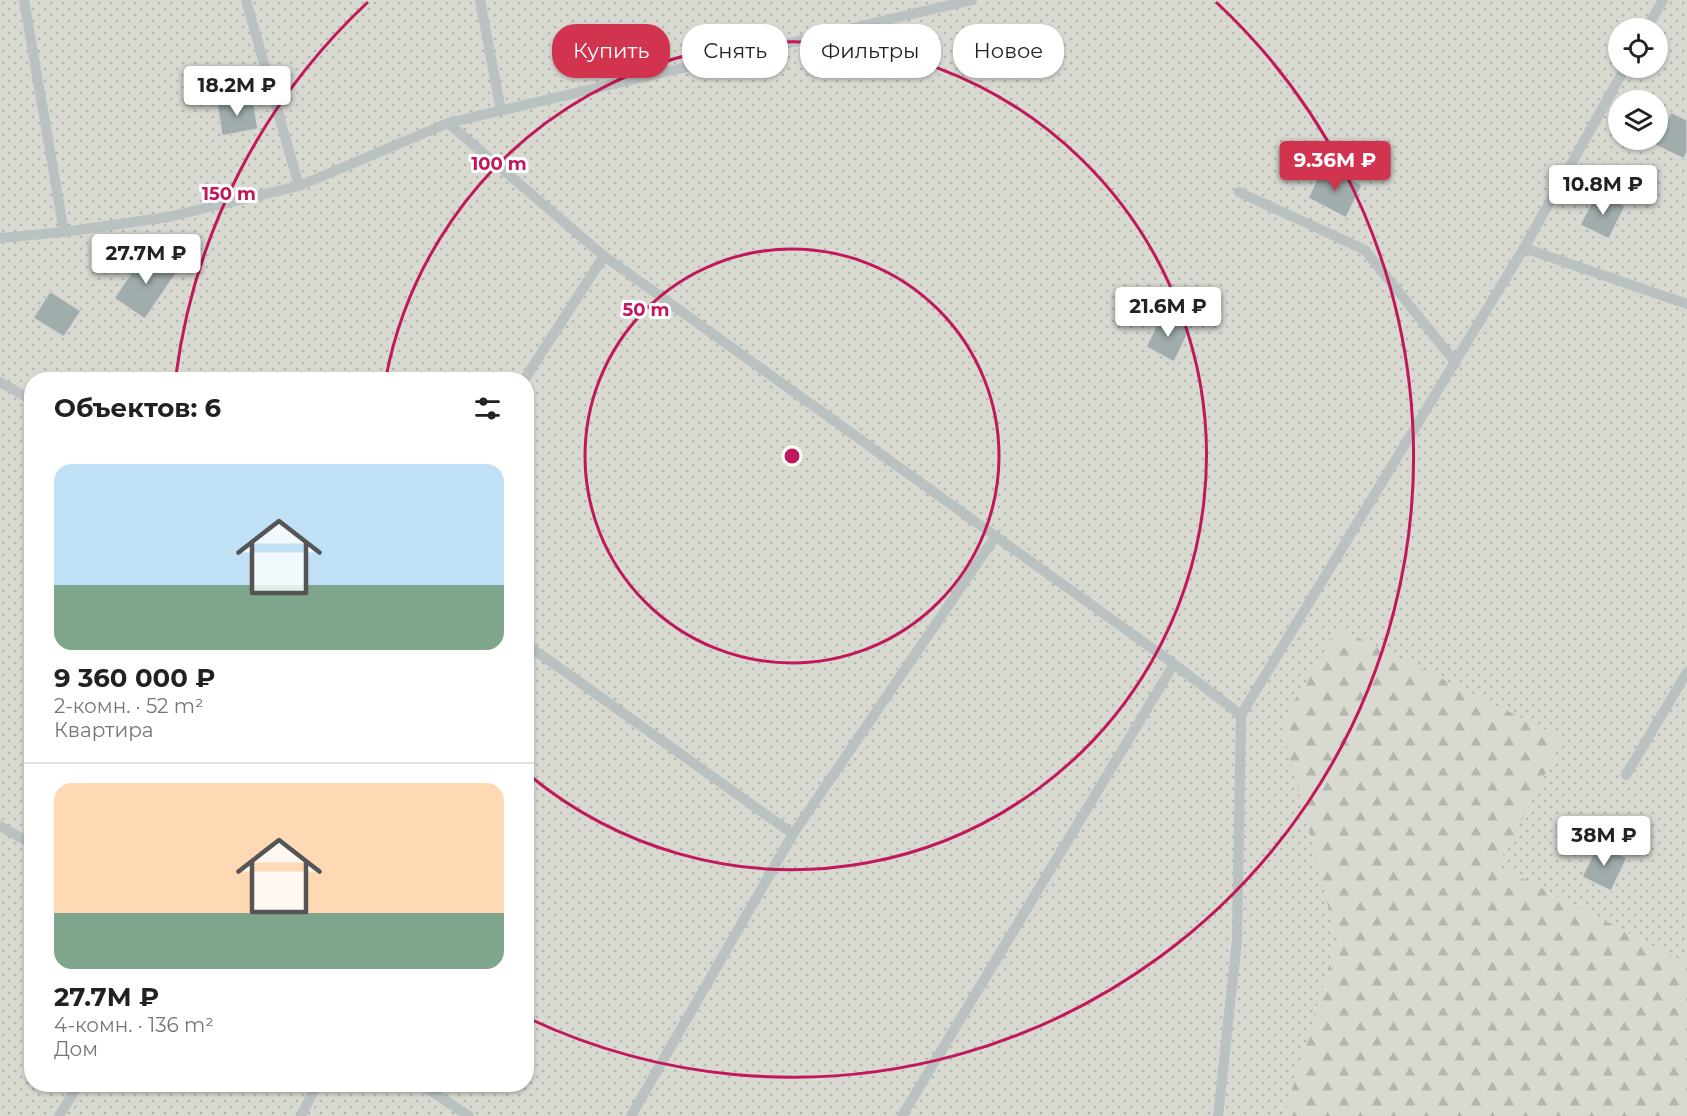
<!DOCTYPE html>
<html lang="ru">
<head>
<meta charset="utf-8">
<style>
  body { margin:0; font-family:Montserrat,sans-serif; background:#f2f2f2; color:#202124; height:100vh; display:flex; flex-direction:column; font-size:22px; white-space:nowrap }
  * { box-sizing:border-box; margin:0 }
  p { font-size:20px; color:#757577 }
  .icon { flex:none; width:33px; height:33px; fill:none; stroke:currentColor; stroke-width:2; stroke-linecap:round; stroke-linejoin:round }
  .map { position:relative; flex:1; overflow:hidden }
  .details { position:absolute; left:24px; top:372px; width:510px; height:720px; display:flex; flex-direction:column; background:#fff; border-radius:24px; box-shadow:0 2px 4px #0004 }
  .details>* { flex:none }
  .banner { position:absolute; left:552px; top:24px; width:570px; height:54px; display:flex; gap:12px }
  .controls { position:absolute; left:1608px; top:18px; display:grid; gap:12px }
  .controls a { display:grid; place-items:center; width:60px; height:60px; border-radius:50%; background:#fff; box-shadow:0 2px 4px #0004; font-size:30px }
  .price { position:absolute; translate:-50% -51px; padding:0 14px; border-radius:6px; background:#fff; color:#222; font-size:20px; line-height:39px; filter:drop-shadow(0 2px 3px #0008) }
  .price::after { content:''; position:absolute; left:50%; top:36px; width:18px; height:14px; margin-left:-9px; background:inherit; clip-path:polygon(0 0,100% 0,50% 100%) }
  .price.active { background:#d2344f; color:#fff }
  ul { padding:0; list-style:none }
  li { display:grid; align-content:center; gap:12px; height:318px; padding:0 30px }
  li+li { border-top:2px solid #e0e0e0 }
  li span { display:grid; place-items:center; height:186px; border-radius:18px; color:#555 }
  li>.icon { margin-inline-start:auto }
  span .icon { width:108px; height:108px; fill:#fffc; stroke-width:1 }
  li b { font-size:26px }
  h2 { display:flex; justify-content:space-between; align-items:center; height:72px; padding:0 30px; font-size:26px }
  .chip { padding:0 21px; border-radius:24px; background:#fff; box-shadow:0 2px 4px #0004; font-size:21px; line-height:54px }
  .chip.active { background:#d2344f; color:#fff }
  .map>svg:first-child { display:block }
  .grass { fill:url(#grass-dots); fill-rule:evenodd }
  .forest { fill:url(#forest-firs) }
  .building { fill:#a0adac; stroke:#d6d6d4; stroke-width:1.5 }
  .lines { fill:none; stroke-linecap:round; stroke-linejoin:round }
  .minor { stroke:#bac1c1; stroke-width:10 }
  .ring { fill:none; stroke:#c2185b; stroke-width:3 }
  .centre { fill:#c2185b; stroke:#fff; stroke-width:3 }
  .ring-label { font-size:18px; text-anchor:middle; font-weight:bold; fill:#c2185b; stroke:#fff; stroke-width:6; stroke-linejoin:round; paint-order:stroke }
</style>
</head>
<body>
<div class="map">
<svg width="1687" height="1116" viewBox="0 0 1687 1116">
  <defs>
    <pattern id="grass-dots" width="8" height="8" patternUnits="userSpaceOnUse" patternTransform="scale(1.5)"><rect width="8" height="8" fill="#d8d9d1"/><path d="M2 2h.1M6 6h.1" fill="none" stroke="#b3b5af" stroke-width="1.8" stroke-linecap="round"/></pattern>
    <pattern id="forest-firs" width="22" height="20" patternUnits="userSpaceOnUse" patternTransform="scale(1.5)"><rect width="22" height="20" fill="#d8d9d1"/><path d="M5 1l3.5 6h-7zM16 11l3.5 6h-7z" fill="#b3b5af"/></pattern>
  </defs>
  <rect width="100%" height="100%" fill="#f5f4f2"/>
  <path class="grass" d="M0 0H1687V1116H0ZM1618 28H1658V68H1618ZM1618 100H1658V140H1618ZM32 380H526V1084H32Z"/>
  <polygon class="forest" points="1338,628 1563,738 1498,866 1687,963 1687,1116 1284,1116 1337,940 1281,723"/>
  <g class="building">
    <polygon points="253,98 258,129 222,136 217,104"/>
    <polygon points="1671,112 1687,120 1687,152 1684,159 1655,145"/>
    <polygon points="1324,165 1362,185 1346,218 1308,198"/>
    <polygon points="1597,192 1625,206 1609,239 1580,225"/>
    <polygon points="147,250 177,272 145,319 114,298"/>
    <polygon points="50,291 81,311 64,337 33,318"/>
    <polygon points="1162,314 1190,329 1174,362 1146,347"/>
    <polygon points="1598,844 1627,858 1611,891 1582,877"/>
  </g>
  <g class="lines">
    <g class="minor">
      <polyline points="24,0 64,232"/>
      <polyline points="246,0 299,186"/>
      <polyline points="480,0 501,111"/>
      <polyline points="1647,28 1663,0"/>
      <polyline points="448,123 604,256 1174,664 1241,715 1237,940 1218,1116"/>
      <polyline points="1239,192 1365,250 1456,363"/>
      <polyline points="0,238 64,232 168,217 299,186 448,123 972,0"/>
      <polyline points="1524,248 1687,304"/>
      <polyline points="524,380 604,256"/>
      <polyline points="0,382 32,400"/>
      <polyline points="526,644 793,834"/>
      <polyline points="1241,715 1524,248 1625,68"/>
      <polyline points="1626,775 1687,672"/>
      <polyline points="0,826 32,844"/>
      <polyline points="420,1084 469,1116"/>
      <polyline points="59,1116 79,1084"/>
      <polyline points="301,1116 317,1084"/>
      <polyline points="631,1116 793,834 995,537"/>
      <polyline points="902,1116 1174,664"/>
    </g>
  </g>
  <g class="ring">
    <circle cx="792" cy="456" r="207"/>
    <path d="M386 377A414 414 0 1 1 529 775"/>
    <path d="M176 375A621 621 0 0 1 368 2M1216 2A621 621 0 0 1 530 1019"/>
  </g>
  <circle cx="792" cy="456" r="9" class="centre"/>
  <g class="ring-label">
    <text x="499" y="170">100 m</text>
    <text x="229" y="200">150 m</text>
    <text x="646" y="316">50 m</text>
  </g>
</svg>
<div class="controls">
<a><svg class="icon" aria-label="locate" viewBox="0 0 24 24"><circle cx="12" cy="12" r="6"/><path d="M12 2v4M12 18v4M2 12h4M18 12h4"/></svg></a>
<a><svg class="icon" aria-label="layers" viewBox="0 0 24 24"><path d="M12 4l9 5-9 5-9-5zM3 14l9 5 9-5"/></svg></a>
</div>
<b class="price" style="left:237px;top:117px">18.2M ₽</b>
<b class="price active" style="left:1335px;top:192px">9.36M ₽</b>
<b class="price" style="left:1603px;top:216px">10.8M ₽</b>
<b class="price" style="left:146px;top:285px">27.7M ₽</b>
<b class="price" style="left:1168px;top:338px">21.6M ₽</b>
<b class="price" style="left:1604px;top:867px">38M ₽</b>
<div class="banner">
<a class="chip active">Купить</a>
<a class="chip">Снять</a>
<a class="chip">Фильтры</a>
<a class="chip">Новое</a>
</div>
<section class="details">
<h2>Объектов: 6<svg class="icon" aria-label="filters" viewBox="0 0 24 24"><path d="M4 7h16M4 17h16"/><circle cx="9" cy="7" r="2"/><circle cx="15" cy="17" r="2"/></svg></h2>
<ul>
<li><span style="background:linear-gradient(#bfe0f5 65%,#7fa58c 0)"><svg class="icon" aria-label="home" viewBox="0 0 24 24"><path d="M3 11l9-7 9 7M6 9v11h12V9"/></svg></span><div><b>9 360 000 ₽</b><p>2-комн. · 52 m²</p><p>Квартира</p></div></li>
<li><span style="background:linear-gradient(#ffd9b3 70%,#7fa58c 0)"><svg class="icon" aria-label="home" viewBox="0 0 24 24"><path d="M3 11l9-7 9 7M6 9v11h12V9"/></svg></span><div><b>27.7M ₽</b><p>4-комн. · 136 m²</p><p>Дом</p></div></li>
</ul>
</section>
</div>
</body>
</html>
